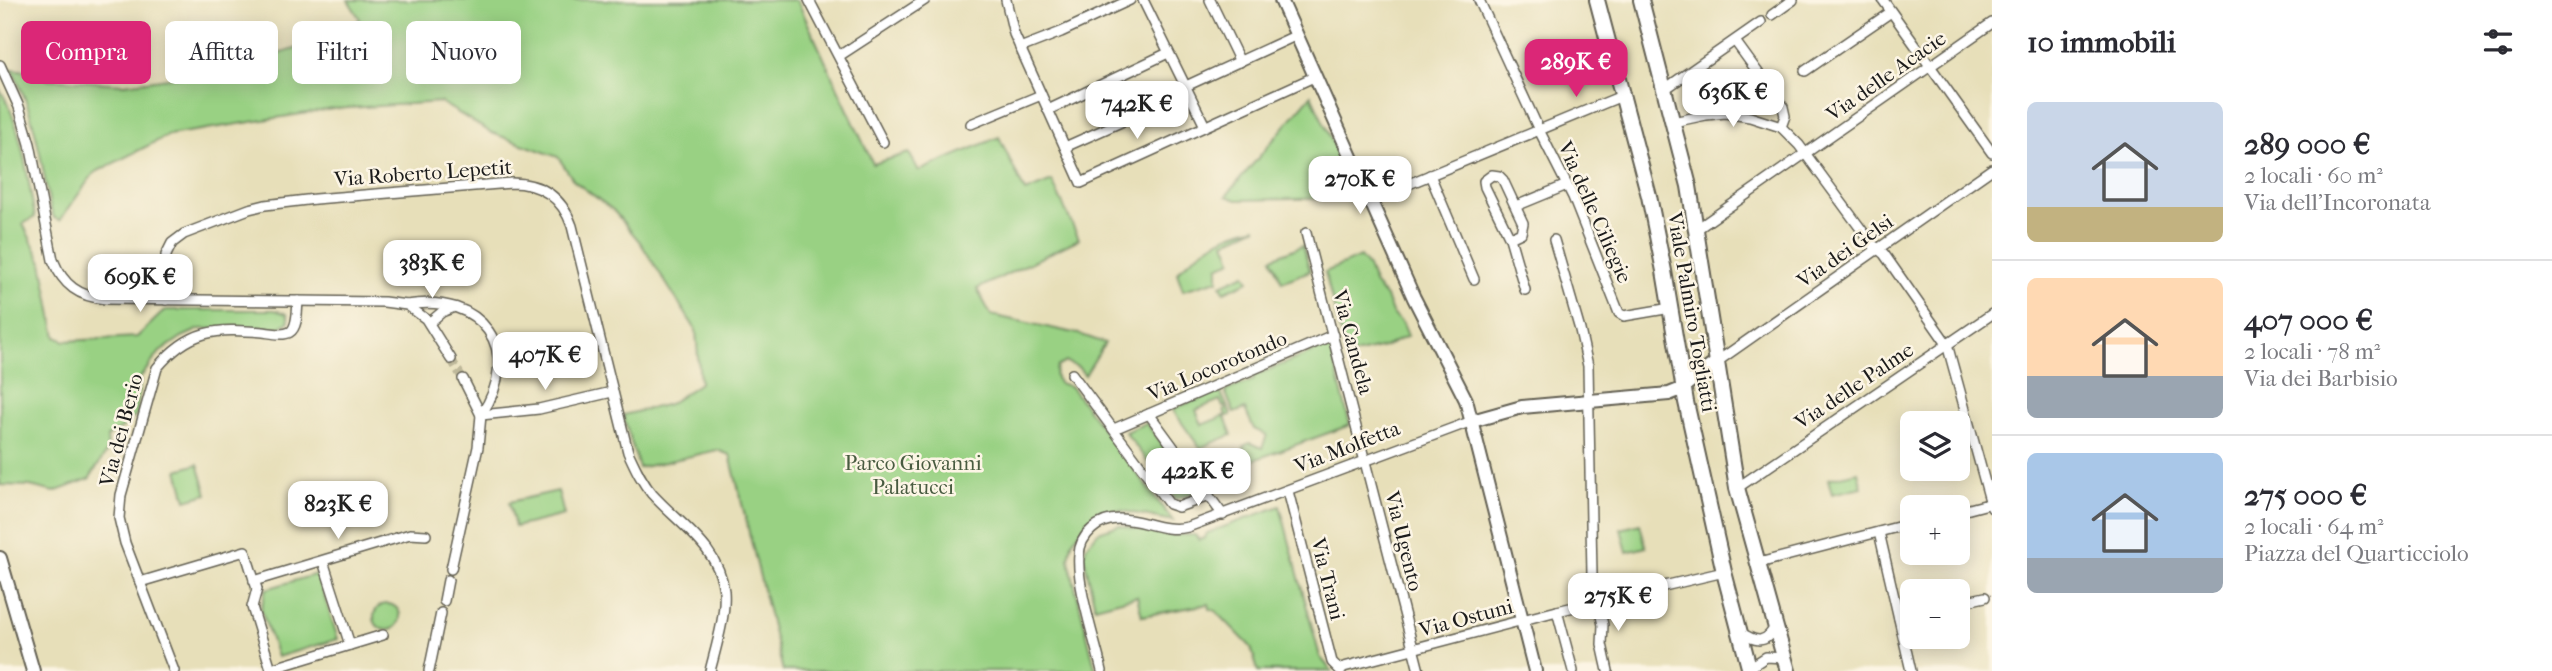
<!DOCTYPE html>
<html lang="it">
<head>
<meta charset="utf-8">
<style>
  body { margin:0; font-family:"IM FELL French Canon",serif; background:#f2f2f3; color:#2b2b33; height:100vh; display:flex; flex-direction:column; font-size:26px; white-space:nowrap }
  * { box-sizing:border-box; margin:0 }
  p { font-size:23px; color:#7c7c81 }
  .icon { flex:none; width:38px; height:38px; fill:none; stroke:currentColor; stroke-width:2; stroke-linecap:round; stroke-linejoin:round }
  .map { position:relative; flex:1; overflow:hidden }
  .drawer { display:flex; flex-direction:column; background:#fff; width:560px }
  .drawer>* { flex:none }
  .top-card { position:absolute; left:21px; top:21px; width:665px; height:63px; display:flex; gap:14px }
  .fabs { position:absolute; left:1900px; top:411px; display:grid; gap:14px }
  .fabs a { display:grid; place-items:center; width:70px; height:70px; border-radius:10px; background:#fff; box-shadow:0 4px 18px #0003; font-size:35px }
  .price { position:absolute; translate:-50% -60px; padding:0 16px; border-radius:14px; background:#fff; color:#222; font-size:23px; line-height:46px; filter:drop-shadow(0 2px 4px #0008) }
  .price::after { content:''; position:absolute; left:50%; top:42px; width:21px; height:16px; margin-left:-10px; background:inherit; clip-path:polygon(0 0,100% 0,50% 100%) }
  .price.active { background:#db2777; color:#fff }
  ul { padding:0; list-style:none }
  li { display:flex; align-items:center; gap:21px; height:175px; padding:0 35px }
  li+li { border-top:2px solid #e1e1e2 }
  li span { display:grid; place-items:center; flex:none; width:196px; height:140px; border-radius:10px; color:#555 }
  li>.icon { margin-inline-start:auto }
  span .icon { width:84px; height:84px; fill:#fffc; stroke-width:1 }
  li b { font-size:30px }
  h2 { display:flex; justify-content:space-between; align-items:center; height:84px; padding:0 35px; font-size:30px }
  .tag { padding:0 24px; border-radius:10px; background:#fff; box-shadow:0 4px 18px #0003; font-size:24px; line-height:63px }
  .tag.active { background:#db2777; color:#fff }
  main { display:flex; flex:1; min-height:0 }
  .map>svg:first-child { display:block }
  .green { fill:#99d183; stroke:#5a7650; stroke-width:2 }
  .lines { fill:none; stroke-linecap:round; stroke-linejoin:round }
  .street-tunnel { stroke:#beb89a; stroke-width:9; stroke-dasharray:9 4.5; stroke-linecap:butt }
  .street-casing { stroke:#636053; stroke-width:12 }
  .secondary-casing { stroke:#636053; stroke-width:16 }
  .primary-casing { stroke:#636053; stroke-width:18 }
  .street { stroke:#fff; stroke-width:9 }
  .secondary { stroke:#fff; stroke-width:12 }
  .primary { stroke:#fff; stroke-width:14 }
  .labels { text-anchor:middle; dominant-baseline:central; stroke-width:5; stroke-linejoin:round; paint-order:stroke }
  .street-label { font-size:21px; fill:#1c1c1c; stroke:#fcf5e5 }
  .park-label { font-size:21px; fill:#485b40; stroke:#fcf5e5 }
</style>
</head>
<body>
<main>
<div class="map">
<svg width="1992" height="671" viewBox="0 0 1992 671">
  <rect width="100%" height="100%" fill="#fcf5e5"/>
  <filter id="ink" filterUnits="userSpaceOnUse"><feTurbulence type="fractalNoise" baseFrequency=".0143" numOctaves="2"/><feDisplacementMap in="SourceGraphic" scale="14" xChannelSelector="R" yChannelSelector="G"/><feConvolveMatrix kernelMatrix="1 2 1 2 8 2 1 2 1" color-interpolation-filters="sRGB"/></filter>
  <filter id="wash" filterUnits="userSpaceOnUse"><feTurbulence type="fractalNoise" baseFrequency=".00686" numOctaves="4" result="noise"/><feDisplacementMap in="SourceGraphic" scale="28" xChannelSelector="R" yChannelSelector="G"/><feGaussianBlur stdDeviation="1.57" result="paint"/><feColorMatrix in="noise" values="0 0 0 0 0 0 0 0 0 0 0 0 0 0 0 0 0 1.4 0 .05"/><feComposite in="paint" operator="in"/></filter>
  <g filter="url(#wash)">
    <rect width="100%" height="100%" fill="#e7dfb9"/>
    <g class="green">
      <path d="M348 0H797L873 164 909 153 919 171 999 137 1025 192 1052 181 1079 239 977 289 991 315 1079 334 1105 343 1085 375 1078 367 1066 362 1057 367 1055 376 1059 383 1071 387 1173 521 1119 510 1105 512 1089 521 1072 542 1069 559 1074 582 1096 671H783L730 455 717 450 639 468 623 415 669 404 700 383 696 330 640 242 613 210 574 181 558 157 492 133 440 102 333 109 169 135 94 173 60 220 54 218 50 207C41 159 35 113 12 69L26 71 46 79 124 84 220 71 339 36 360 19Z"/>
      <path d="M0 90C21 121 28 180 35 217L23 224 42 262 56 337 65 341 137 337 165 310H275L287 314 289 321 281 327 200 329 182 337 160 352 140 378 137 414 124 427 107 437 108 450 89 479 54 492 30 486 0 485Z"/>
      <polygon points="1311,95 1358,198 1237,200 1226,196"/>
      <path d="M1257 227 1225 242 1232 260 1218 267V280L1183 290 1177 273C1199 249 1224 233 1257 227Z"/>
      <polygon points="1303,245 1310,271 1282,282 1272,258"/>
      <polygon points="1360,257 1368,267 1375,285 1386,297 1392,313 1403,324 1408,336 1384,347 1346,356 1325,272"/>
      <polygon points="1245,274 1249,281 1224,292 1221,285"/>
      <polygon points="1330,345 1350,425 1243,464 1240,457 1245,445 1250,443 1262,448 1267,435 1254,429 1245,409 1234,413 1225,391 1254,380 1253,376"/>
      <polygon points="1220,391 1227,406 1223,407 1220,400 1196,410 1202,425 1226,415 1224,410 1228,408 1231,415 1225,417 1232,435 1200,448 1172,409"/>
      <polygon points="1146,423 1197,491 1176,499 1125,432"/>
      <polygon points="198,464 207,494 186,500 178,470"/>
      <polygon points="1858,472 1862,487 1832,494 1828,479"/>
      <polygon points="558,491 564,515 515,527 509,502"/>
      <polygon points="1280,506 1320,657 1332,671 1258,671 1251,647 1216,611 1210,609 1209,604 1142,616 1137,596 1095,607 1084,556 1086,547 1098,532 1119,525 1164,535 1195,535 1199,540 1205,538 1207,533"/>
      <polygon points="1640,524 1646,547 1627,552 1621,529"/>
      <polygon points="317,574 338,639 277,657 261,609 266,589"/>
      <circle cx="387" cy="617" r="13"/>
    </g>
  </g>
  <g filter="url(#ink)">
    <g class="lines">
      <polyline class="street-tunnel" points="451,359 463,379"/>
      <defs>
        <g id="street">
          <polyline points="809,0 883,142"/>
          <polyline points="1006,0 1014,34 1081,183 1316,76"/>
          <polyline points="1143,0 1203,122"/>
          <polyline points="1210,0 1240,62"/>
          <polyline points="1479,0 1539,130 1573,197 1619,313 1624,316 1671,308"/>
          <polyline points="1883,0 1992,153"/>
          <polyline points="1772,15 1793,0"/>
          <polyline points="1735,41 1783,107 1785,116 1781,127"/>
          <polyline points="1020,48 1061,32 1130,0"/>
          <polyline points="839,56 925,0"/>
          <path d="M0 65 19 107 30 144 53 260C63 285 79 297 106 299L384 302 407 305 426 319 451 359"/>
          <polyline points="1805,71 1891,12"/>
          <polyline points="1186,86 1297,35"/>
          <polyline points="1665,89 1761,22"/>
          <polyline points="1048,110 1168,53"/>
          <polyline points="1673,122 1706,115 1725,113 1750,117 1781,127 1799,145 1872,244 1884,254 1947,344 1992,508"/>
          <polyline points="971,124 1041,95"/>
          <polyline points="1065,147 1150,109"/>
          <polyline points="1430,175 1474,279"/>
          <polygon points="1492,175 1499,176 1503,180 1523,223 1521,233 1510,238 1485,187 1484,181"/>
          <polyline points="1370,200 1624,95"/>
          <polyline points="1516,206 1567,185"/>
          <polyline points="1697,229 1992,23"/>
          <polyline points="1306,233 1419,671"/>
          <polyline points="1510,238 1525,290"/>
          <polyline points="1554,240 1580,330 1588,366 1592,575 1603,625 1602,644 1608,671"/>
          <path d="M166 300V255L172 243 184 234 249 209 265 205 315 199 511 183C541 183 562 197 572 226L628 452C635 467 641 481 652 494 680 525 719 547 724 591 726 616 716 647 710 671"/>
          <path d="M407 305C481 292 525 350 481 415"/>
          <polyline points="429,323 442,312 452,308"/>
          <polyline points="1718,361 1992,169"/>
          <polyline points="1072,374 1169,504 1178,507 1209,496"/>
          <polyline points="1149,414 1223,515"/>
          <polyline points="481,415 539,409 612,392"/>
          <polyline points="1114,429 1333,335"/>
          <polyline points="1737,488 1992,314"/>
          <polyline points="1288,491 1332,662 1341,671"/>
          <polyline points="1958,512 1992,503"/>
          <polyline points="1879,532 1911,671"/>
          <polyline points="323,561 350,645"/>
          <polyline points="1759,563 1913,523"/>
          <polyline points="451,569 478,447 481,415 463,379"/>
          <polyline points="254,581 410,534 426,535"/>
          <polyline points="140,582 245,551 257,589 252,607 271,669 383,635"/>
          <polyline points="444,601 448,580"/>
          <polyline points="1958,603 1985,597"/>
          <polyline points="1557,611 1573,671"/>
          <polyline points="1899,618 1913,614"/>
          <path d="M1740 632C1755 642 1766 645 1775 626"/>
          <polyline points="1340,668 1557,611 1724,572"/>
          <polyline points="1749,668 1766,657 1785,658"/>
          <path d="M174 671 125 543 119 518 121 495 157 368C189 329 216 328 263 332 271 333 283 336 290 332 298 327 297 310 298 301"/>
          <polyline points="429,671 441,613"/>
          <path d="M1102 671C1095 641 1076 584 1079 555 1080 534 1099 519 1119 519 1143 519 1163 533 1188 527L1472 421"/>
        </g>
        <g id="secondary">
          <polyline points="1281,0 1414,298 1466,400 1535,671"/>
          <polyline points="1472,421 1522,407 1669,394 1679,390 1718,361"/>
          <polyline points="0,558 33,671"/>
        </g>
        <g id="primary">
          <polyline points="1597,0 1649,196 1664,271 1686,402 1724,572 1750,671"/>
          <polyline points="1641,0 1689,186 1737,488 1788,671"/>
        </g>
      </defs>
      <use href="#street" class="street-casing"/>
      <use href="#secondary" class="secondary-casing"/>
      <use href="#primary" class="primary-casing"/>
      <use href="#street" class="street"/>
      <use href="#secondary" class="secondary"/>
      <use href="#primary" class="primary"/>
    </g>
  </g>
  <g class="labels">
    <g class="street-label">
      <text transform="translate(1886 76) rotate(-35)">Via delle Acacie</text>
      <text transform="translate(423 173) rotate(-4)">Via Roberto Lepetit</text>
      <text transform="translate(1595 212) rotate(66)">Via delle Ciliegie</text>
      <text transform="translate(1845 251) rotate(-35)">Via dei Gelsi</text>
      <text transform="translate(1692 312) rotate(80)">Viale Palmiro Togliatti</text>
      <text transform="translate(1353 342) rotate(75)">Via Candela</text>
      <text transform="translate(1217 366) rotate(-23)">Via Locorotondo</text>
      <text transform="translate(1854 386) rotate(-34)">Via delle Palme</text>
      <text transform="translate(121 430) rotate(-75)">Via dei Berio</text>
      <text transform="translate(1347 447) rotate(-21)">Via Molfetta</text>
      <text transform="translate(1404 541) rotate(76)">Via Ugento</text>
      <text transform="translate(1328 579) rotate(76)">Via Trani</text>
      <text transform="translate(1466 618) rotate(-15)">Via Ostuni</text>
    </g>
    <g class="park-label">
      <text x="913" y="463">Parco Giovanni<tspan x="913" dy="24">Palatucci</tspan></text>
    </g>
  </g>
</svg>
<div class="fabs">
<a><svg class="icon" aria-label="layers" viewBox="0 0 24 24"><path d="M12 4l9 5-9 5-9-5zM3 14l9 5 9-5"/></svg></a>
<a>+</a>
<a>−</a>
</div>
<b class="price active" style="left:1576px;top:99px">289K €</b>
<b class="price" style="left:1733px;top:129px">636K €</b>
<b class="price" style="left:1137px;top:141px">742K €</b>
<b class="price" style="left:1360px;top:216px">270K €</b>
<b class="price" style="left:432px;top:300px">383K €</b>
<b class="price" style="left:140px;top:314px">609K €</b>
<b class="price" style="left:545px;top:392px">407K €</b>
<b class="price" style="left:1198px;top:508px">422K €</b>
<b class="price" style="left:338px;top:541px">823K €</b>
<b class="price" style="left:1618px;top:633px">275K €</b>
<div class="top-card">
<a class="tag active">Compra</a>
<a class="tag">Affitta</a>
<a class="tag">Filtri</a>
<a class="tag">Nuovo</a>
</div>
</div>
<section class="drawer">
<h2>10 immobili<svg class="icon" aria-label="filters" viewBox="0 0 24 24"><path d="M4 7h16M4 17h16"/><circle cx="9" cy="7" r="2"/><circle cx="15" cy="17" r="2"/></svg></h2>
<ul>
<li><span style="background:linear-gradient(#c9d6e8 75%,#c2b280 0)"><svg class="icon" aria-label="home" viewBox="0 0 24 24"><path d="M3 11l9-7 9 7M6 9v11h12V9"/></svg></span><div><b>289 000 €</b><p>2 locali · 60 m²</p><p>Via dell'Incoronata</p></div></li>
<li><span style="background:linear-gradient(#ffd9b3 70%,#9aa5b1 0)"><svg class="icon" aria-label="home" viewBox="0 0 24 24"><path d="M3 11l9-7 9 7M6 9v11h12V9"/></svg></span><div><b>407 000 €</b><p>2 locali · 78 m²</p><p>Via dei Barbisio</p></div></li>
<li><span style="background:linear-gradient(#a9c7e8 75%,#9aa5b1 0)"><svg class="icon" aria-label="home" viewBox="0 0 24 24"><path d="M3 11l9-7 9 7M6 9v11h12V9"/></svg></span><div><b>275 000 €</b><p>2 locali · 64 m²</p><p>Piazza del Quarticciolo</p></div></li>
</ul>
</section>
</main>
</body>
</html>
